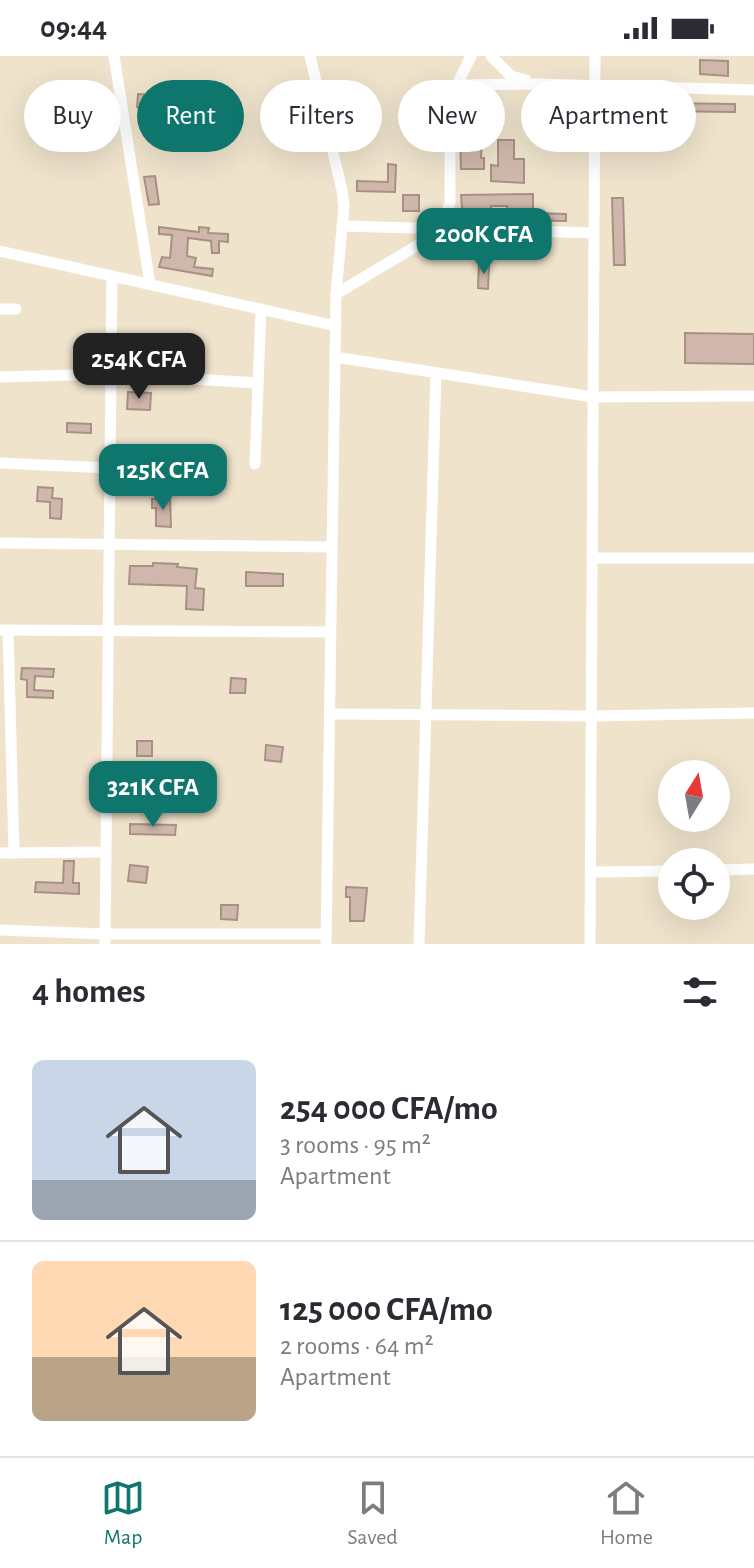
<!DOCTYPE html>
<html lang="en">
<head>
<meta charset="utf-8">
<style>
  body { margin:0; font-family:"Alegreya Sans",sans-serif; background:#f2f2f3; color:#2b2b33; height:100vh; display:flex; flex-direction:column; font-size:30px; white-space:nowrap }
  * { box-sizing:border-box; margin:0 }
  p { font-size:26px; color:#7c7c81 }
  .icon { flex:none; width:44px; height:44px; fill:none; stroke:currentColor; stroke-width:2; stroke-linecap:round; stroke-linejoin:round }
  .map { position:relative; height:888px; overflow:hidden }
  .side { display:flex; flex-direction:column; background:#fff; flex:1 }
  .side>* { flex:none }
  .hud { position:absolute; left:24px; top:24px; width:706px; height:72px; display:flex; gap:16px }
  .needle { width:52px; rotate:11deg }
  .fabs { position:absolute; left:658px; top:704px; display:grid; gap:16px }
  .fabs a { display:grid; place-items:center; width:72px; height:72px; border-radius:50%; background:#fff; box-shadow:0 8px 32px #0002; font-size:40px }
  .price { position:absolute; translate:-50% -68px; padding:0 18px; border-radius:16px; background:#0f766e; color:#fff; font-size:26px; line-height:52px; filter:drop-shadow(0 2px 4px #0008) }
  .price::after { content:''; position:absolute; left:50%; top:48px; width:24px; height:18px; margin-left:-12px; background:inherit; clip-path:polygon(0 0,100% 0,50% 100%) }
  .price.active { background:#222; color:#fff }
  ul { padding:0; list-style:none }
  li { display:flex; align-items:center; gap:24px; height:200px; padding:0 32px }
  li+li { border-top:2px solid #e1e1e2 }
  li span { display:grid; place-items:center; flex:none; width:224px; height:160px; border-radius:12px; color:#555 }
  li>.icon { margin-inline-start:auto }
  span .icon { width:96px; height:96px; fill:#fffc; stroke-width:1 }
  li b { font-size:34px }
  h2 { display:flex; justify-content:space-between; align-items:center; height:96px; padding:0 32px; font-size:34px }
  .chip { padding:0 28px; border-radius:36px; background:#fff; box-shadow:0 8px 32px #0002; font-size:28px; line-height:72px }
  .chip.active { background:#0f766e; color:#fff }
  .status { display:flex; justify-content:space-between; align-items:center; height:56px; padding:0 40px; background:#fff; direction:ltr }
  .status svg { height:22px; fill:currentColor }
  .tab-bar { display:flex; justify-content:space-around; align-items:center; height:112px; border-top:2px solid #e1e1e2; background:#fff; font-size:22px; color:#7c7c81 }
  .tab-bar a { display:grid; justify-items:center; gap:4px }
  .tab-bar .active { color:#0f766e }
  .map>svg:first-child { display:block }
  .building { fill:#d0b7ab; stroke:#a79084; stroke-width:2 }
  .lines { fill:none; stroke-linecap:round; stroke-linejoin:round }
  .minor { stroke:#fff; stroke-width:11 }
</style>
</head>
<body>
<div class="status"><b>09:44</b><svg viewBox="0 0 49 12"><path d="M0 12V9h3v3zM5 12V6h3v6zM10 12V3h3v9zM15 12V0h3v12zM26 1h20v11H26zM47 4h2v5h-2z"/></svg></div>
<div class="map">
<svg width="754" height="888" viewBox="0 0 754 888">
  <rect width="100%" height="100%" fill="#efe3cc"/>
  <g class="building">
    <polygon points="700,4 728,5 728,20 700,18"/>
    <polygon points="138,38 168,40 167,54 137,51"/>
    <polygon points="657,47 735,48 735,56 657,55"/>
    <polygon points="460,80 482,82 481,102 484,102 484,113 461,113"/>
    <polygon points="498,84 514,84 514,103 524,103 524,127 491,125 491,109 498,110"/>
    <polygon points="388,108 396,109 395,136 357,135 357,125 388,126"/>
    <polygon points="155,120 159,148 149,149 144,121"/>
    <polygon points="533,138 533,157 566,158 566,165 507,164 507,150 491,150 491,165 463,165 461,139"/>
    <rect x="403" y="139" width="16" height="16"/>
    <polygon points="612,142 623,142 625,209 614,209"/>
    <polygon points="159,171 199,176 199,171 209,172 208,177 228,178 228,186 219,185 219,197 212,197 211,185 188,182 187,200 196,202 194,211 213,213 212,220 159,211 162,201 170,202 172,179 159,178"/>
    <polygon points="479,207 489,207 488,233 478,232"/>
    <polygon points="685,277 754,278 754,308 685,307"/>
    <polygon points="128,336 151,337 150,354 127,353"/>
    <polygon points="67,367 91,368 91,377 67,376"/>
    <polygon points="127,407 144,408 143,421 127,420"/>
    <polygon points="38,431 53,432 52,442 62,443 61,463 50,462 50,446 37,445"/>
    <polygon points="152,443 170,443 171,471 156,470 156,452 152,452"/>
    <polygon points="153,507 178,508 177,511 197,513 195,532 204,533 203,554 186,553 187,530 129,528 130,510 153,510"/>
    <polygon points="246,516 283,518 283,530 246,530"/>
    <polygon points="22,612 54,613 53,621 35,620 34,634 53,635 53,642 27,641 27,624 21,623"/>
    <polygon points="231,622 246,623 245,637 230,637"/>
    <rect x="137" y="685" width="15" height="15"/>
    <polygon points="266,689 283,691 281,706 265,704"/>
    <polygon points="130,768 176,769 175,779 130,778"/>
    <polygon points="64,805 74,805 73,827 79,827 79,838 35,836 36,826 63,827"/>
    <polygon points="130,809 148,811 146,827 128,825"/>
    <polygon points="346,831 367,832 364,865 350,865 350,841 346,841"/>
    <polygon points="221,849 238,849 237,864 221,863"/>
  </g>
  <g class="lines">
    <g class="minor">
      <polyline points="114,0 150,228"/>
      <polyline points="310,0 342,134 344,151 336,238 326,888"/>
      <polyline points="491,0 511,20 526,24"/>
      <polyline points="455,29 538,28 754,34"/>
      <polyline points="342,170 594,177"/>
      <polyline points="0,195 336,270"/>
      <polyline points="336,238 433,180 444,164 450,147 450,43 471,0"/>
      <polyline points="0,253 16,253"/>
      <polyline points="335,301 593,341 754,340"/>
      <polyline points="0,321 111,318 258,327"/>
      <polyline points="0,407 110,412"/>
      <polyline points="255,408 261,253"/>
      <polyline points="0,487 332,491"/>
      <polyline points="592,502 754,502"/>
      <polyline points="0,574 331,576"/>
      <polyline points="8,574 14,797"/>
      <polyline points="330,658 592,660 754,657"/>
      <polyline points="0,797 106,796"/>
      <polyline points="716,814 754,813"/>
      <polyline points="591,816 672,815"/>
      <polyline points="0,874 105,878 326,878"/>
      <polyline points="105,888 112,220"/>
      <polyline points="419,888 436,317"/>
      <polyline points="590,888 595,0"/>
    </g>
  </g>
</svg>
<div class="fabs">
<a><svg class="needle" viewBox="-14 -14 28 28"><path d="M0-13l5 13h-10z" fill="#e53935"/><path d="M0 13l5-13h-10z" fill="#7c7c81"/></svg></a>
<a><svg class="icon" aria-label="locate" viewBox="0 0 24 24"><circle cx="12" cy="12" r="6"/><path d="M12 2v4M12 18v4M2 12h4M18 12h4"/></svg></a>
</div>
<b class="price" style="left:484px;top:220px">200K CFA</b>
<b class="price active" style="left:139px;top:345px">254K CFA</b>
<b class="price" style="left:163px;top:456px">125K CFA</b>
<b class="price" style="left:153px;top:773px">321K CFA</b>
<div class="hud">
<a class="chip">Buy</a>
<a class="chip active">Rent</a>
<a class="chip">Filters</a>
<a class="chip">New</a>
<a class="chip">Apartment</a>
</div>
</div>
<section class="side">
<h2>4 homes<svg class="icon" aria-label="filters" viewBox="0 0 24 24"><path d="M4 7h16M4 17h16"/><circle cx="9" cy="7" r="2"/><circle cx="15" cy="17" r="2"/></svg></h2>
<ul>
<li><span style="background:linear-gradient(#c9d6e8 75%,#9aa5b1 0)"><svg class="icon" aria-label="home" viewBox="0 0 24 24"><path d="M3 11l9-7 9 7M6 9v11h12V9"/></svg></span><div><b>254 000 CFA/mo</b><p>3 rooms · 95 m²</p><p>Apartment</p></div></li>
<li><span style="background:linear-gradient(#ffd9b3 60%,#b9a48a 0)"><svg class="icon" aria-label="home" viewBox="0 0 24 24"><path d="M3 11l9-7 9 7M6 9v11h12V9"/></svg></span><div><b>125 000 CFA/mo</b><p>2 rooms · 64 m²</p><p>Apartment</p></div></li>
</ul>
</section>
<nav class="tab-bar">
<a class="active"><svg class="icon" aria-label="map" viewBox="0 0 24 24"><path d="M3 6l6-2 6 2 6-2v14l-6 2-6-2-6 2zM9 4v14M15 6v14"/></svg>Map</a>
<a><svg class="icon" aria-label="saved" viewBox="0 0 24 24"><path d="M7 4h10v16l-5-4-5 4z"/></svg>Saved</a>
<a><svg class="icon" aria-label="home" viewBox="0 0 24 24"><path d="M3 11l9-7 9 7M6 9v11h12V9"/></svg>Home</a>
</nav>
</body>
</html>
